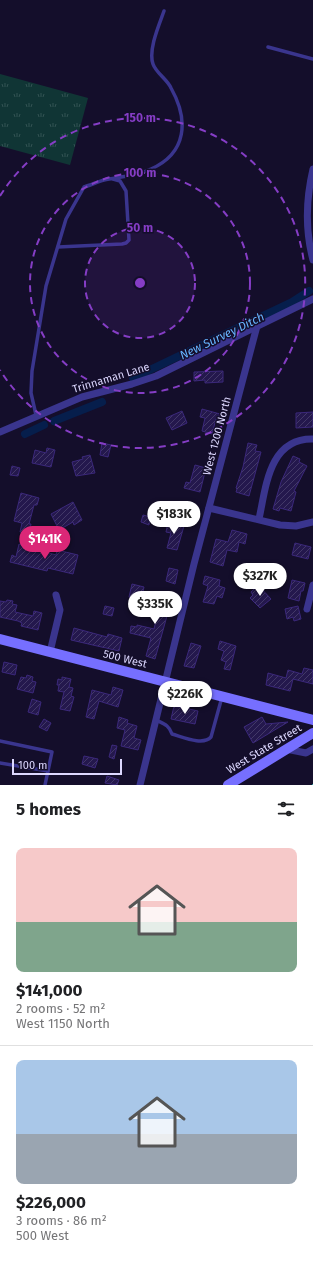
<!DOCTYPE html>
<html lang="en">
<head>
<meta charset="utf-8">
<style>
  body { margin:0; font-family:"Fira Sans",sans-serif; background:#f2f2f2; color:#202124; height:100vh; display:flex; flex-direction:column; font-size:15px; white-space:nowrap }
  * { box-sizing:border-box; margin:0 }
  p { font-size:13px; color:#757577 }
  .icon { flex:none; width:22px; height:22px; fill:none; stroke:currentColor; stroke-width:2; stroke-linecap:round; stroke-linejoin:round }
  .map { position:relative; height:785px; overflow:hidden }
  .drawer { display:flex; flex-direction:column; background:#fff; flex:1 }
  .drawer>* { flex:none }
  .scale { position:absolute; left:12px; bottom:10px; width:110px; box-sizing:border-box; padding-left:4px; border:2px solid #ddd8ff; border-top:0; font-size:11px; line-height:14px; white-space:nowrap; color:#ddd8ff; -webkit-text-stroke:3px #140e2b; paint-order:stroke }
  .price { position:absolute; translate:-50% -34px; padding:0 9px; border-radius:14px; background:#fff; color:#222; font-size:13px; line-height:26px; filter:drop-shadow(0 1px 2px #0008) }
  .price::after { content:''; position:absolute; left:50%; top:24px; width:12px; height:9px; margin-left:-6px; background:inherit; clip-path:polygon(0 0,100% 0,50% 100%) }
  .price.active { background:#db2777; color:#fff }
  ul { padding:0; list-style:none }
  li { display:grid; align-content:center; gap:8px; height:212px; padding:0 16px }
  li+li { border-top:1px solid #e0e0e0 }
  li span { display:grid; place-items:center; height:124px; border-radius:8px; color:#555 }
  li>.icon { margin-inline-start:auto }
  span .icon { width:72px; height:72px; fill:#fffc; stroke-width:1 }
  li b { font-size:17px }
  h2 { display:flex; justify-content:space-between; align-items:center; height:48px; padding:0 16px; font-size:17px }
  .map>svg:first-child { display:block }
  .grass { fill:url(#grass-tufts) }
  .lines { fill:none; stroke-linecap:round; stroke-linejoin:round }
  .canal { stroke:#061e4c; stroke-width:8 }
  .building { fill:url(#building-hatch); stroke:#3b287b }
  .path { stroke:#25c6c0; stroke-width:1.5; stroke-dasharray:2 3; stroke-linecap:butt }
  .lane { stroke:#3a358e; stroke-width:3.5 }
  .street { stroke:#3a358e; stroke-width:7 }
  .secondary { stroke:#766fff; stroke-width:10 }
  .ring { fill:none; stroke:#853dc5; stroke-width:2; stroke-dasharray:7 5 }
  .labels { text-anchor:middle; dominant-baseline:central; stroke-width:3; stroke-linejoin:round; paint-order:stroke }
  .street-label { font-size:11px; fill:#ddd8ff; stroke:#140e2b }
  .water-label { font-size:12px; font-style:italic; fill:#66b4ff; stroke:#140e2b }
  .centre { fill:#853dc5; stroke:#140e2b; stroke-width:2 }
  .ring-label { font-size:12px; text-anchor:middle; font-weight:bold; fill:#853dc5; stroke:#140e2b; stroke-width:3; stroke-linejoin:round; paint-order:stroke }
</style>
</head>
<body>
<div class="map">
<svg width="313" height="785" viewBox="0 0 313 785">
  <defs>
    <pattern id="grass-tufts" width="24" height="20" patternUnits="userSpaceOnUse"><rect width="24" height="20" fill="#103535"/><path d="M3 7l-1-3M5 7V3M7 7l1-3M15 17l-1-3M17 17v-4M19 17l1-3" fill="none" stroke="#325253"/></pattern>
    <pattern id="building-hatch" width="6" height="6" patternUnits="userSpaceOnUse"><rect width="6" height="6" fill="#24184d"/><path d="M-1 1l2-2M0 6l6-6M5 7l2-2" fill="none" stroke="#433968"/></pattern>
  </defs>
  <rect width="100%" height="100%" fill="#140e2b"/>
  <polygon class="grass" points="0,74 88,98 70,165 0,146"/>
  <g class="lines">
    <g class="canal">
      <polyline points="133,378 292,302 309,291"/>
      <polyline points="54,421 102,402"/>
      <polyline points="25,434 44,425"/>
    </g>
  </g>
  <g class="building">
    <polygon points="223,371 223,382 205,383 205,380 194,381 194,372"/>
    <polygon points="202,409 220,414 218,420 216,419 212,434 202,431 205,418 200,417"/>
    <polygon points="182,411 187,423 172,430 166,418"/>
    <polygon points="313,412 313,427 296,428 296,413"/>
    <polygon points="102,443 111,445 108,457 100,455"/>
    <polygon points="248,443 257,445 255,451 261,452 249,496 236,492 237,489 236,488 243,467"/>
    <polygon points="47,448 55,450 51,467 32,463 35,450 46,453"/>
    <polygon points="90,455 95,473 76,476 72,462 83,459 82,457"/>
    <polygon points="293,456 300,459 299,462 307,466 294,491 296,492 291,511 280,508 279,511 273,509 281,482"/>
    <polygon points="195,465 206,468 200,492 184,488 186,482 190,483"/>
    <polygon points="12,466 20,468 18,476 10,475"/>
    <polygon points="21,493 39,498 37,505 34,505 29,524 31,524 29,534 20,532 22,523 14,521"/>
    <polygon points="73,502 82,520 74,525 73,522 59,530 51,514"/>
    <polygon points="143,515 151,517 149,525 141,522"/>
    <polygon points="168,522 184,526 177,550 167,548 171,533 166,532"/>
    <polygon points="232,530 247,534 245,544 239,542 237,552 227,550 223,566 210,562 216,539 228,542"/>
    <polygon points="295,543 311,547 308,559 292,555"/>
    <polygon points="19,544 56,555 57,550 78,555 73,574 48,568 47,571 10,562 12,555 16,557"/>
    <polygon points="169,568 178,570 175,584 166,581"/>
    <polygon points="205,576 220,580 219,586 225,588 222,598 217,596 214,604 203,602 208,586 203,584"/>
    <polygon points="292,580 305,583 303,591 301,591 299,601 288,598"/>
    <polygon points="132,584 144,587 141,600 129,597"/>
    <polygon points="258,585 271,599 260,608 250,598 253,595 251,592"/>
    <polygon points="157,594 172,598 155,659 146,656 151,638 130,633 131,626 137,627 137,625 154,629 158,612 153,611"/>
    <polygon points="7,600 13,601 12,604 17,605 15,612 33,616 34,611 42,613 38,630 21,626 22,623 18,621 0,617 0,601 6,602"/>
    <polygon points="105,606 114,608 112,616 103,614"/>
    <polygon points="298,606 301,619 294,621 293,617 287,619 285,609"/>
    <polygon points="74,628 107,637 108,634 122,638 119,651 71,640"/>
    <polygon points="220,641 236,646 230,670 224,669 226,662 221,660 224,651 218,649"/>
    <polygon points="191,643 201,646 194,668 184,666"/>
    <polygon points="4,662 17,665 15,675 2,672"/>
    <polygon points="304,668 313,670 313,684 293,679 290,691 266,685 268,673 286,678 288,670 302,674"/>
    <polygon points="27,675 33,677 32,681 36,682 33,693 17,689 21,677 26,678"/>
    <polygon points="62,677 71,679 69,687 73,688 71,696 74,697 70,711 60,709 64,692 58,691 59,685 57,685 58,679 62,680"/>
    <polygon points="113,687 123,690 118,707 99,701 94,719 86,717 92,690 111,695"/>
    <polygon points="32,699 41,702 38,715 28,712"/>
    <polygon points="174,706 183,708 183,706 189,707 189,709 198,711 195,724 171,719"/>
    <polygon points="119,717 128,720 127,723 137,726 134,738 141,740 138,750 121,746 125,730 117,728"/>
    <polygon points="262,717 266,724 288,722 253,743 244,727"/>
    <polygon points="44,719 51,723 47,731 39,727"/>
    <polygon points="112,745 117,746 114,759 109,757"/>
    <polygon points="84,756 98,759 95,768 82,764"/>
    <polygon points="107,776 119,780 117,785 105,783"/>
  </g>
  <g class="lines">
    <polyline class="path" points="312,785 313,785"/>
    <g class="lane">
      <polyline points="268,47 313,59"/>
      <polyline points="58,247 122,244 126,243 129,240 126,191 120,181 113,179"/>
      <path d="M36 415 31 393 32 371 46 286 66 219 84 187C91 185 97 182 104 180 119 177 137 176 151 169 187 153 189 120 171 88 167 79 156 73 153 64 148 50 159 25 164 11"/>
      <path d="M156 720C164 724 169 725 172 734 183 737 203 746 211 737L222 697"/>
      <polyline points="0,741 52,752 45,785"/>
      <polyline points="0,763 48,771"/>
    </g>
    <g class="street">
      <path d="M313 169C306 199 305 230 313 260"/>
      <polyline points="0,432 82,397 132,384 156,376 313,299"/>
      <polyline points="209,508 280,525 296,526 313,522"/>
      <path d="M259 519C266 487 269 438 313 439"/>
      <polyline points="307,609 313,585"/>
      <polyline points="50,652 60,610 56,595"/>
      <polyline points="286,749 306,753 313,749"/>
      <polyline points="140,785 194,564 257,326"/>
    </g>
    <g class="secondary">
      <polyline points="0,639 313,720"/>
      <polyline points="228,785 313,733"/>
    </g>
  </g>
  <circle cx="140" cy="283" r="55" fill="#853dc5" fill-opacity=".12"/>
  <g class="ring">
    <circle cx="140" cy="283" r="55"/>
    <circle cx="140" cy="283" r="110"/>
    <path d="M0 196A165 165 0 1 1 0 370"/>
  </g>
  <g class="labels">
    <g class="street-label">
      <text transform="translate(111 378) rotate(-17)">Trinnaman Lane</text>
      <text transform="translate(217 436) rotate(-75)">West 1200 North</text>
      <text transform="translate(125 659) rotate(14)">500 West</text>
      <text transform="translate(264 749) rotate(-31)">West State Street</text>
    </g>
    <g class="water-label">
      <text transform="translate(222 336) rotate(-26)">New Survey Ditch</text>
    </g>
  </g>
  <circle cx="140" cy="283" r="6" class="centre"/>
  <g class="ring-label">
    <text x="140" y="122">150 m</text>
    <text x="140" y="177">100 m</text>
    <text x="140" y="232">50 m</text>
  </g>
</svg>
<div class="scale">100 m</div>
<b class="price" style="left:174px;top:535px">$183K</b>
<b class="price active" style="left:45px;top:560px">$141K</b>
<b class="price" style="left:260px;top:597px">$327K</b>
<b class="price" style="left:155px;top:625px">$335K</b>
<b class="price" style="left:185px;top:715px">$226K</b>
</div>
<section class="drawer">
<h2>5 homes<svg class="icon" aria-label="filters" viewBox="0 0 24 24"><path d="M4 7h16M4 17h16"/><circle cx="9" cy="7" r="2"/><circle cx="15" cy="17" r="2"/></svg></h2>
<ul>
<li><span style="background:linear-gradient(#f6c9c9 60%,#7fa58c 0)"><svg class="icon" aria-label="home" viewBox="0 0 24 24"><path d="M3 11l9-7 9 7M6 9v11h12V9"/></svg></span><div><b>$141,000</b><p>2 rooms · 52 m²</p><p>West 1150 North</p></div></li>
<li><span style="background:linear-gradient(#a9c7e8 60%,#9aa5b1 0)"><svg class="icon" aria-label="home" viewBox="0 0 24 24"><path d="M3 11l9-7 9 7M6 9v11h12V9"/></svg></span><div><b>$226,000</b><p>3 rooms · 86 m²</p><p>500 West</p></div></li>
</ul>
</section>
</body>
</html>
